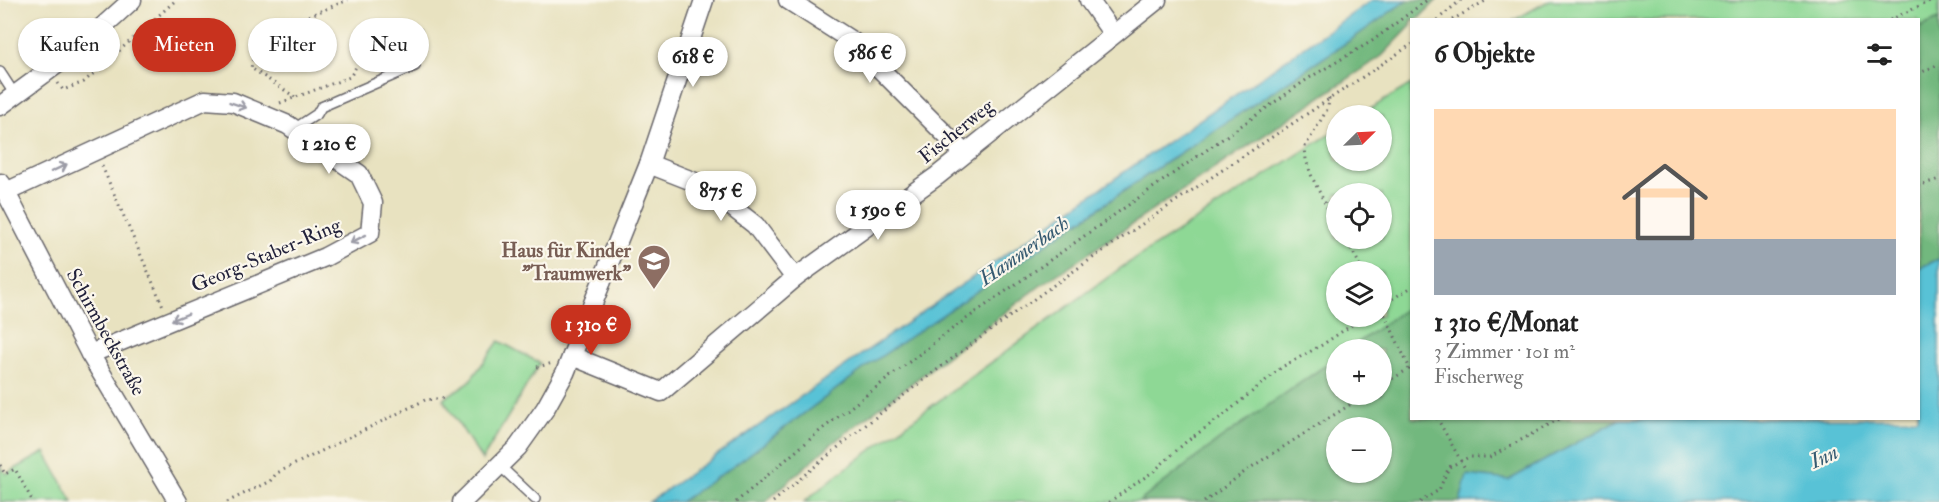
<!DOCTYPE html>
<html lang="de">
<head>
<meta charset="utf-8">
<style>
  body { margin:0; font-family:"IM FELL Double Pica",serif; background:#f2f2f2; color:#222; height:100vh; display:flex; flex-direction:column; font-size:22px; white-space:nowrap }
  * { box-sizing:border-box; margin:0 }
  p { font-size:20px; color:#767676 }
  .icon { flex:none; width:33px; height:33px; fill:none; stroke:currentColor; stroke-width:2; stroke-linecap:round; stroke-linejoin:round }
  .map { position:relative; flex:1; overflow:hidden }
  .side { position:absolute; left:1410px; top:18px; width:510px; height:402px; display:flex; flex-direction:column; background:#fff; border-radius:0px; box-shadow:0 2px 4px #0004 }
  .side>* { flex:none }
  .guide { position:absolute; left:18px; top:18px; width:570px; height:54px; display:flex; gap:12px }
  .needle { width:39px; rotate:66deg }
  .tools { position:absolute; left:1326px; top:105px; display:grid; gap:12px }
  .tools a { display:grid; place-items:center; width:66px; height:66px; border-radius:50%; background:#fff; box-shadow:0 2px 4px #0004; font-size:30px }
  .price { position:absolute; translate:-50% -51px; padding:0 14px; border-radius:21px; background:#fff; color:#222; font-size:20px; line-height:39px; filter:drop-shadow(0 2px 3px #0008) }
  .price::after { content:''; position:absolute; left:50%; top:36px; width:18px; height:14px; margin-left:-9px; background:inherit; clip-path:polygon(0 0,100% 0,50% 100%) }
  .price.selected { background:#c8321e; color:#fff }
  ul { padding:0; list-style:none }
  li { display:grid; align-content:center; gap:12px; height:318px; padding:0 24px }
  li span { display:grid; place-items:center; height:186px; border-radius:0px; color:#555 }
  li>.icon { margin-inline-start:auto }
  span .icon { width:108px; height:108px; fill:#fffc; stroke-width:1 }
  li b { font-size:26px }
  h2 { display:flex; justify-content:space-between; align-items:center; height:72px; padding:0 24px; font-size:26px }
  .tag { padding:0 21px; border-radius:27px; background:#fff; box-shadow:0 2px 4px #0004; font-size:21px; line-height:54px }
  .tag.selected { background:#c8321e; color:#fff }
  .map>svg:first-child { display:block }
  .green { fill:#8ed895; stroke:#587d68; stroke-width:1.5; fill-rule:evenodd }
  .forest { fill:#72b87e; stroke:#4a6d5c; stroke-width:1.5; fill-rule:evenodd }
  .water { fill:#59c2d6; stroke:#3e7288; stroke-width:1.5 }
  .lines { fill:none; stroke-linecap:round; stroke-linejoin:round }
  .service-casing { stroke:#67656a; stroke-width:12 }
  .minor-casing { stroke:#67656a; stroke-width:21 }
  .path { stroke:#67656a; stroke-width:3; stroke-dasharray:1.5 4.5; stroke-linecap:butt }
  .service { stroke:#fff; stroke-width:9 }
  .minor { stroke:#fff; stroke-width:18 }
  .oneway { stroke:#9c9ca7 }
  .labels { text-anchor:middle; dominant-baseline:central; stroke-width:4.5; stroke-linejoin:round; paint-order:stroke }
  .street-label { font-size:20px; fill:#22223b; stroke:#fbf7ec }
  .education-label { font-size:20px; font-weight:bold; fill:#785e54; stroke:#fbf7ec; text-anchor:end }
  .water-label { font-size:21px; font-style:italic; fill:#355a71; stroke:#fbf7ec }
</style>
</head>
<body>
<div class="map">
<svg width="1939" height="502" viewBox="0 0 1939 502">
  <rect width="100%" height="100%" fill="#fbf7ec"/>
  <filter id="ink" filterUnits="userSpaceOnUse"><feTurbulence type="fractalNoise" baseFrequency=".0167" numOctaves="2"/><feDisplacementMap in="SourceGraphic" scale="12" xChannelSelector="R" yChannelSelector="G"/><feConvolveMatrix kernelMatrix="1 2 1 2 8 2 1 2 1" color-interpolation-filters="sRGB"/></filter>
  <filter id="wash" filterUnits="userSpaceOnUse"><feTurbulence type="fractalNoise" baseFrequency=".008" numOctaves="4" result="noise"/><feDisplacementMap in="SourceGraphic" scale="24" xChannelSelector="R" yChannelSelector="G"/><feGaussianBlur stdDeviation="1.35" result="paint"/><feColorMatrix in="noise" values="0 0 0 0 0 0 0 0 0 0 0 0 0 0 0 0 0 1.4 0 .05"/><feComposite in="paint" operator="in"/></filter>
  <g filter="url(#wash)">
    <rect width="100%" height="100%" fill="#e8e2c0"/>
    <g class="green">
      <polygon points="1550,0 1939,0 1939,19 1919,28 1918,20 1514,20"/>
      <path d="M1411 84V305L1349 349 1336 350V358L1219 440 1139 502H804L837 475 1122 267 1336 130V160H1382V116L1360 115ZM1336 194H1382V238H1336ZM1336 272H1382V316H1336Z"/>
      <polygon points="499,341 540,363 482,460 443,399 469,382"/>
      <polygon points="45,452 73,502 0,502 0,465 6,474"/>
    </g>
    <g class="forest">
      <polygon points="1407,0 1437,0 1418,19 1412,20 1411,26 1382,56 1040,286 830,445 765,502 680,502 735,465 870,364 1162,165 1352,39"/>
      <polygon points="1939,19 1939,259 1919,268 1918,28"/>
      <path d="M1411 305 1412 418 1620 419 1509 480 1467 475 1460 502H1139L1219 440 1336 358V394H1382V350L1349 349ZM1336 428H1382V472H1336Z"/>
    </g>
    <g class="water">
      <polygon points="1372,0 1407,0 1352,39 1162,165 870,364 735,465 680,502 649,502"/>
      <polygon points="1939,259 1939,502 1460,502 1467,475 1509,480 1620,419 1918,418 1919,268"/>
    </g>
  </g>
  <g filter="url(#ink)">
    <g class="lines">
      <defs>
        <g id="service">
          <polyline points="0,72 15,95"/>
          <polyline points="294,129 317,114 321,107 415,66"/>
          <polyline points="500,466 535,499"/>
        </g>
        <g id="minor">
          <polyline points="788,0 852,41 964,153"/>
          <polyline points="1089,0 1113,34"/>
          <polyline points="0,106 79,48 132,0"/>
          <polyline points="649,164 705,186 755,225 795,278"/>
          <polyline points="1,183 90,354 178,502"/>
          <polyline points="6,192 205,100 233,102 288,125 359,174 373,203 370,233 325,257 90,354"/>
          <polyline points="572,356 661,392 795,278 937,176 1157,0"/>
          <polyline points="462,502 518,447 545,409 565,373 649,164 704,0"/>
        </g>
      </defs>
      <use href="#service" class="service-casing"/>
      <use href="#minor" class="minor-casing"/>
      <g class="path">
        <polyline points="1437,20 1461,0"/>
        <polyline points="1452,20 1487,0"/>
        <polyline points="1890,20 1932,0"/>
        <polyline points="90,59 99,69"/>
        <polyline points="1918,74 1939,64"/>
        <polyline points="58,83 63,90 84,82 176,0"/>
        <polyline points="295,97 251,68 256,44 265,40 276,29 348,0"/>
        <polyline points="1329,98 1328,108 1305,147 1306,160 1312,177 1336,226"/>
        <polyline points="280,103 350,77 359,62 422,29"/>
        <polyline points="102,166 163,306"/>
        <polyline points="1918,186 1939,179"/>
        <polyline points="1345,238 1364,272"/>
        <polyline points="1382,305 1412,287"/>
        <polyline points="1382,309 1412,373"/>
        <polyline points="537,367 553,363"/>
        <polyline points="1382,385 1412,367"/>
        <polyline points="1437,418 1466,470"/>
        <polyline points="0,465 5,474 15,469 33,502"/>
        <polyline points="227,502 270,481 277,473 425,400 445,398"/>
        <polyline points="736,502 821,430 952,329 1309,78 1372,41 1427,0"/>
        <path d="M773 502C971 330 1194 190 1412 44"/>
        <polyline points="1109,502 1154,471 1187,441 1225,414 1282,367 1322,345 1365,316"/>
        <polyline points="1204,502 1250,468 1367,394"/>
        <polyline points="1420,502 1439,490 1449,467 1469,457 1490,457 1561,418"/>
      </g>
      <use href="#service" class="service"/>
      <use href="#minor" class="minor"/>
    </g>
    <defs><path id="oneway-shaft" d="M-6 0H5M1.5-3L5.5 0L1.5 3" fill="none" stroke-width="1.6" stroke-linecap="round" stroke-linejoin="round" transform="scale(1.5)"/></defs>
    <g class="oneway">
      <use href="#oneway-shaft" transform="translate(238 105) rotate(19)"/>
      <use href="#oneway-shaft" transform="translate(59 168) rotate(-25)"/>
      <use href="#oneway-shaft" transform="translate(358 239) rotate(153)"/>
      <use href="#oneway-shaft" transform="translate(180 317) rotate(158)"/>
    </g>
  </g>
  <defs>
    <symbol id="school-pin" viewBox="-11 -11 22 30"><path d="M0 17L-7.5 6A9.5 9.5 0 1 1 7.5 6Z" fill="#8d6e63" stroke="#fbf7ec"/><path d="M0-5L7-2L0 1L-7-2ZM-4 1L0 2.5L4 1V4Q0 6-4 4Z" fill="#fff"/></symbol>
  </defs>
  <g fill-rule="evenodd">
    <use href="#school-pin" x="635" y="242" width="38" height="52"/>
  </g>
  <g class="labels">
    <g class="street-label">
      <text transform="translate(956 131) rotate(-39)">Fischerweg</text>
      <text transform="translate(266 255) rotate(-23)">Georg-Staber-Ring</text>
      <text transform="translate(106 332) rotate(61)">Schirmbeckstraße</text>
    </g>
    <g class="education-label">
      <text x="631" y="250">Haus für Kinder<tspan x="631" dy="23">"Traumwerk"</tspan></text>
    </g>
    <g class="water-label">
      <text transform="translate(1024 251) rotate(-35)">Hammerbach</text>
      <text transform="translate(1824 457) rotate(-25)">Inn</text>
    </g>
  </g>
</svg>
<div class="tools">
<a><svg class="needle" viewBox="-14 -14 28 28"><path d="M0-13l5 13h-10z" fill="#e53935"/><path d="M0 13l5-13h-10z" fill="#767676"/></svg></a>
<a><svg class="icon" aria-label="locate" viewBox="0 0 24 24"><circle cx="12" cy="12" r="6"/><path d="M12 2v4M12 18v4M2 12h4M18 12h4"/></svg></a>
<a><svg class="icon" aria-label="layers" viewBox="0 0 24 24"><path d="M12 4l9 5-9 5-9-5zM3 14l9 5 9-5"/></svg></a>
<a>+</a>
<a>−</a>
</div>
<b class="price" style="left:870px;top:84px">586 €</b>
<b class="price" style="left:693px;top:88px">618 €</b>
<b class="price" style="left:329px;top:175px">1 210 €</b>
<b class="price" style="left:721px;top:222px">875 €</b>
<b class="price" style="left:878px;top:241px">1 590 €</b>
<b class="price selected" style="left:591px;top:356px">1 310 €</b>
<div class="guide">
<a class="tag">Kaufen</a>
<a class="tag selected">Mieten</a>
<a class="tag">Filter</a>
<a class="tag">Neu</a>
</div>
<section class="side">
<h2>6 Objekte<svg class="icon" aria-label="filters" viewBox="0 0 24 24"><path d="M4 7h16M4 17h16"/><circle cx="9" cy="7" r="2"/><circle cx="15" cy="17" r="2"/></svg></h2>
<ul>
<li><span style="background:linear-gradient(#ffd9b3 70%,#9aa5b1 0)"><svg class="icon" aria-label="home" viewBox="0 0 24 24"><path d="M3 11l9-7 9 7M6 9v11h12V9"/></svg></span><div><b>1 310 €/Monat</b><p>3 Zimmer · 101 m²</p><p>Fischerweg</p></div></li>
</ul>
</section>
</div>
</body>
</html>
